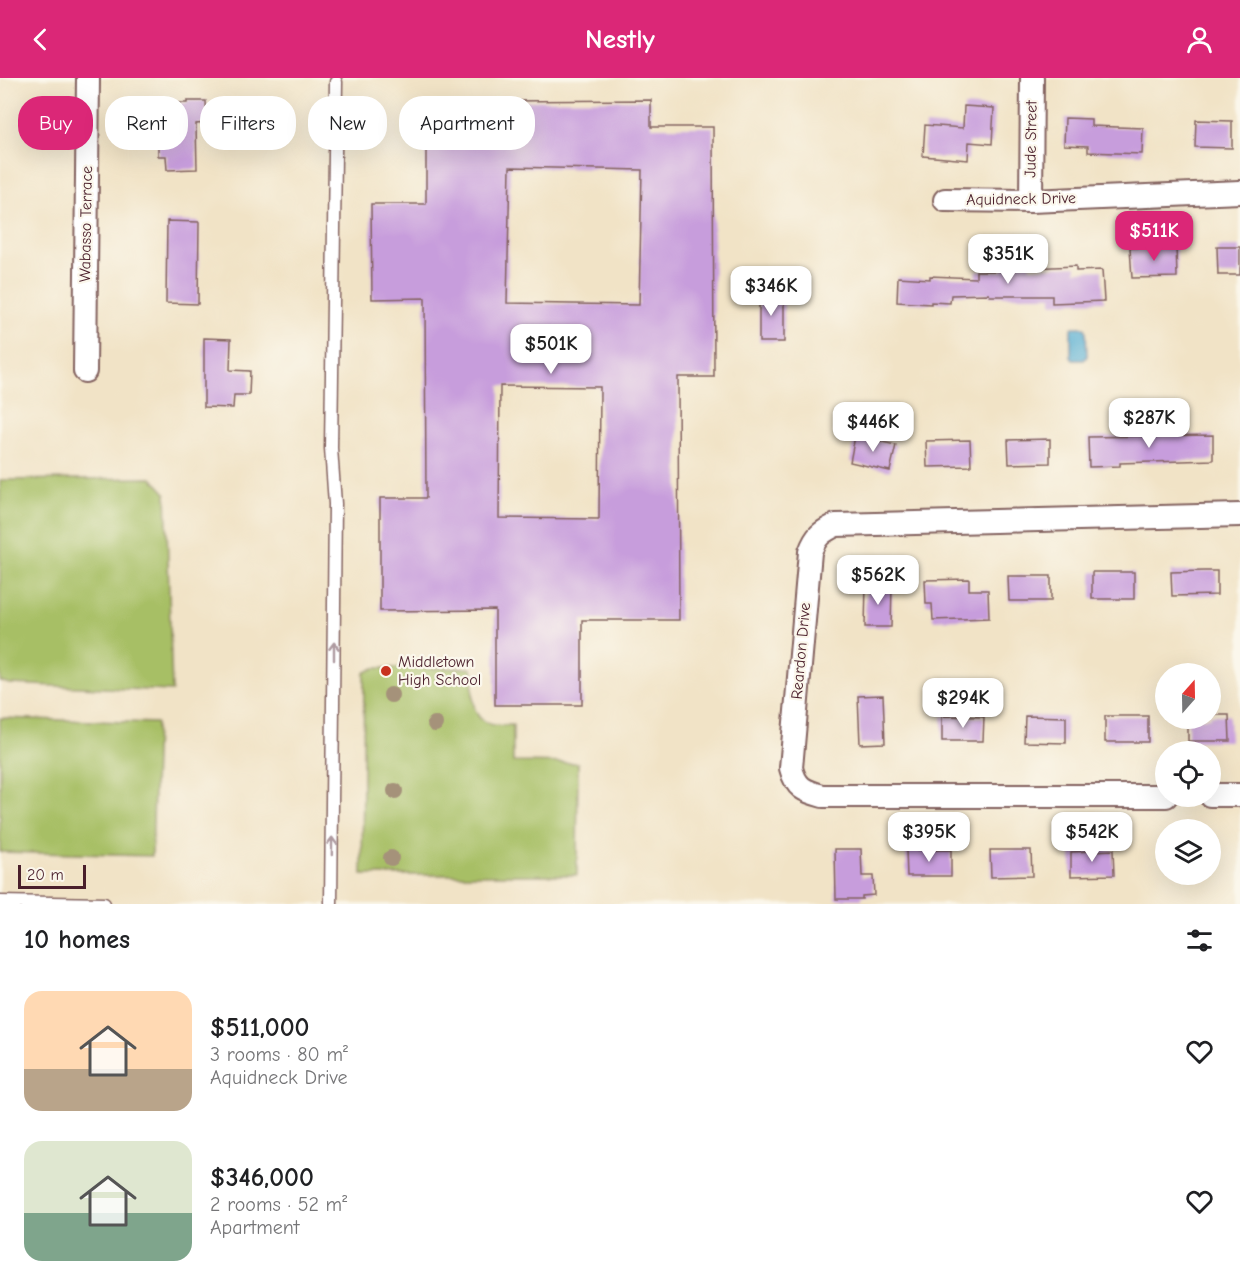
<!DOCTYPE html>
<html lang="en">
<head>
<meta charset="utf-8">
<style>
  body { margin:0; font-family:"Comic Neue",sans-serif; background:#f6f6f6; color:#202124; height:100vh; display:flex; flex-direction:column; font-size:22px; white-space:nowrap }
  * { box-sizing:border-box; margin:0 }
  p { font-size:20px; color:#757577 }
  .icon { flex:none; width:33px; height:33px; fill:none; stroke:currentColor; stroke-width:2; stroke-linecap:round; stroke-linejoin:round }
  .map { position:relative; height:826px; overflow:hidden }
  .details { display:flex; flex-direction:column; background:#fff; flex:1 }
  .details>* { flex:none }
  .top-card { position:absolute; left:18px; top:18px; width:600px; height:54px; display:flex; gap:12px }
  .needle { width:39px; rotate:20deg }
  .buttons { position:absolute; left:1155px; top:585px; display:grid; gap:12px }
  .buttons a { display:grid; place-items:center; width:66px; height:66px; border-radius:50%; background:#fff; box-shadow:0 6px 24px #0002; font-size:30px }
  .scale { position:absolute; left:18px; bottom:15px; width:68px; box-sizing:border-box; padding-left:6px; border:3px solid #4a1f2b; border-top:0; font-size:16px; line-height:21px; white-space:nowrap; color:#4a1f2b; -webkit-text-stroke:4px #fbf7ec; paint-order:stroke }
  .price { position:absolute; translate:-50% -51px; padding:0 14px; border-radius:12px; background:#fff; color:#222; font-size:20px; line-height:39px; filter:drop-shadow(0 2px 3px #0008) }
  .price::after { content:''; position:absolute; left:50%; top:36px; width:18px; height:14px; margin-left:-9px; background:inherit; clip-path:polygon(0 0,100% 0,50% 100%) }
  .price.on { background:#db2777; color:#fff }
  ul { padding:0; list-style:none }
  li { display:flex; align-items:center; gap:18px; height:150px; padding:0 24px }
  li span { display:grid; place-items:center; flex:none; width:168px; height:120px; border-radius:18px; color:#555 }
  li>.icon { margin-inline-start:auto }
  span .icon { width:72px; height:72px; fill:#fffc; stroke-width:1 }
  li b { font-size:26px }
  h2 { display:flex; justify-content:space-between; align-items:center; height:72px; padding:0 24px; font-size:26px }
  .tag { padding:0 21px; border-radius:24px; background:#fff; box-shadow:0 6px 24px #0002; font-size:21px; line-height:54px }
  .tag.on { background:#db2777; color:#fff }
  header { display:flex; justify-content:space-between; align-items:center; height:78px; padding:0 24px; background:#db2777; color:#fff; font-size:27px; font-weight:700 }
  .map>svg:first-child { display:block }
  .green { fill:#a7bf65; stroke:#786f48; stroke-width:1.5 }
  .water { fill:#54add1; stroke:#4f667e; stroke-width:1.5 }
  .building { fill:#c79ddc; fill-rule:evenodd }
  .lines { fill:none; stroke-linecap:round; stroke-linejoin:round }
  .service-casing { stroke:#846461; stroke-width:15 }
  .minor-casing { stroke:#846461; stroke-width:26 }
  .service { stroke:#fff; stroke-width:12 }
  .minor { stroke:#fff; stroke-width:22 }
  .tree { fill:#a5927a }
  .oneway { stroke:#ae9aa0 }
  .poi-dot { fill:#c8321e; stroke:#fbf7ec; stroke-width:2 }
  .labels { text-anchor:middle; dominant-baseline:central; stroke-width:4.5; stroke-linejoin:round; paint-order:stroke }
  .street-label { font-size:16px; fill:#4a1f2b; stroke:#fbf7ec }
  .poi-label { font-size:16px; fill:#4a1f2b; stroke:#fbf7ec; text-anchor:start }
</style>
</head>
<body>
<header><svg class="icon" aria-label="back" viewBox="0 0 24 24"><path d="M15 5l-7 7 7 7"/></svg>Nestly<svg class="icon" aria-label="person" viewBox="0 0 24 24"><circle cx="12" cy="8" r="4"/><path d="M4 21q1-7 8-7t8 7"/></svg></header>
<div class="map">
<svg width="1240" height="826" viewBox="0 0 1240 826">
  <rect width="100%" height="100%" fill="#fbf7ec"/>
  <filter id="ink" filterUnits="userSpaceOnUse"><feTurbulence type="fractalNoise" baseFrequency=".0167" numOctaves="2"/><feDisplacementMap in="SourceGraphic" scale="12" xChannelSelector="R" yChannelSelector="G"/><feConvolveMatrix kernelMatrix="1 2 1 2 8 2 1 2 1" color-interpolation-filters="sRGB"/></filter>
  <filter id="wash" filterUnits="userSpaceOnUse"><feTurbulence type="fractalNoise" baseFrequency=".008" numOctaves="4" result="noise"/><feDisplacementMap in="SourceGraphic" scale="24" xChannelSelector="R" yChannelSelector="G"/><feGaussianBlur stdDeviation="1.35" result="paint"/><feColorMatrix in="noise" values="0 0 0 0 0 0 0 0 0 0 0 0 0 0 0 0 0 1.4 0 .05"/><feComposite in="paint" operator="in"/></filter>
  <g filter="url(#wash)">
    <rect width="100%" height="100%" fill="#f1e3c6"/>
    <g class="green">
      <polygon points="152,400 166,415 172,613 9,606 0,603 0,402"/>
      <path d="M374 590H469L472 591 473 595C473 614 468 643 494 647 500 648 507 647 513 647V684L578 685 577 797H362L364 595Z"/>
      <polygon points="0,640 156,645 152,778 0,774"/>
    </g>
    <polygon class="water" points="1073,249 1084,249 1086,252 1087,278 1084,282 1073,282 1071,279 1071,251"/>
    <g id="blocks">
      <g class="building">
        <path d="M651 22V49H713L714 299H678L679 542H582V627H495V532L380 533V420H426L425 220 372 221 371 126H426V54H493V23ZM510 89 642 92 639 227 507 225ZM500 308 600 309 599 441 499 440Z"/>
        <polygon points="187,23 206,23 207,45 196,46 197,91 167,92 166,78 158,78 158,25 187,25"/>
        <polygon points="964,28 994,30 992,66 969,64 968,82 923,78 925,47 963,50"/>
        <polygon points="1065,40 1091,41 1091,48 1143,50 1142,76 1088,74 1088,68 1064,67"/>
        <polygon points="1196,42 1232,43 1232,70 1195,69"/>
        <polygon points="167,143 199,144 198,226 166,225"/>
        <polygon points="1176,168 1177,199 1132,200 1130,170"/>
        <polygon points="1217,169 1240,169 1240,197 1218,197"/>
        <polygon points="1003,182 1030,182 1030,190 1076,188 1076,193 1102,192 1104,223 1052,225 1052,218 990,218 989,216 951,217 950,225 931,224 931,226 897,224 898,199 930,201 930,198 976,200 976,193 1003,193"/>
        <polygon points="759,214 784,215 784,264 759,264"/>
        <polygon points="204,260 231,261 230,292 250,293 249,317 234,317 233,330 204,329"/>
        <polygon points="1213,357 1213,382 1120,385 1120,388 1089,389 1088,359"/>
        <polygon points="855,358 896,367 890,393 850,384"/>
        <polygon points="1050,361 1050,385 1009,386 1008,362"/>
        <polygon points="970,362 971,388 927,389 926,363"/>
        <polygon points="1204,493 1217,493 1217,517 1172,518 1171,494"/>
        <rect x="1092" y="494" width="42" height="27"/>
        <polygon points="1008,498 1051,498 1051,523 1009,523"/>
        <polygon points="969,501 969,512 988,512 989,540 933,542 932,526 926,526 925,502"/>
        <polygon points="866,506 892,507 891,549 865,549"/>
        <polygon points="883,617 885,665 860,666 858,618"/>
        <polygon points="1210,637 1229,637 1230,663 1188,663 1188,640 1210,640"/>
        <polygon points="942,638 984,639 983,663 942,663"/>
        <polygon points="1025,638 1066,639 1066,665 1024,664"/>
        <rect x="1105" y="638" width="43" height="26"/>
        <polygon points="835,771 861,771 862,798 873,798 874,817 862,818 862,821 836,821"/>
        <polygon points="906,772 951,772 951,798 907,798"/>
        <polygon points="990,772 1031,772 1032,798 991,799"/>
        <polygon points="1113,772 1114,797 1071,798 1071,774"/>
      </g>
    </g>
  </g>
  <g filter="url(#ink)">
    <use href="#blocks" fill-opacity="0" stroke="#846461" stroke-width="1.5"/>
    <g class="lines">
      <defs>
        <g id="service">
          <polyline points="0,824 104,826"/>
          <polyline points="331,826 335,426 331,370 336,4"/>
        </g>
        <g id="minor">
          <polyline points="945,122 1031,123 1240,114"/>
          <polyline points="1031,123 1032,0"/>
          <polyline points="85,293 88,0"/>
          <polyline points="1210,717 1240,717"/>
          <path d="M1166 718H823C804 713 796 710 791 690L810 474C816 458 821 454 836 447L1240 437"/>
        </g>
      </defs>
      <use href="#service" class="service-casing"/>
      <use href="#minor" class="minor-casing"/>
      <use href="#service" class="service"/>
      <use href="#minor" class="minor"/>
    </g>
    <g class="tree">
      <circle cx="391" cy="617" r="8"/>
      <circle cx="435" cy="646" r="8"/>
      <circle cx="395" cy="713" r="8"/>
      <circle cx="391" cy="780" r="8"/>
    </g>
    <defs><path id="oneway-shaft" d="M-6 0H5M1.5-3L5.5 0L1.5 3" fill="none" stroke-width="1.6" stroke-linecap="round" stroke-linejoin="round" transform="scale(1.5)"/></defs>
    <g class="oneway">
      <use href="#oneway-shaft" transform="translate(334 573) rotate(-90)"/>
      <use href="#oneway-shaft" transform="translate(332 768) rotate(-89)"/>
    </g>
  </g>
  <circle class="poi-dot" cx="386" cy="593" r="6"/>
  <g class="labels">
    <g class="street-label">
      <text transform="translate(1031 61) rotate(-89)">Jude Street</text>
      <text transform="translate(1021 121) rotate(-1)">Aquidneck Drive</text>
      <text transform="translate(86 146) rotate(-89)">Wabasso Terrace</text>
      <text transform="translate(801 573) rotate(-85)">Reardon Drive</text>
    </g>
    <g class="poi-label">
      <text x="398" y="584">Middletown<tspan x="398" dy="18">High School</tspan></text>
    </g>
  </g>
</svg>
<div class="buttons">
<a><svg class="needle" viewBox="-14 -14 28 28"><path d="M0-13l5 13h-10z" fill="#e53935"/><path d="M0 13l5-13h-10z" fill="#757577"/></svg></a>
<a><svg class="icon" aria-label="locate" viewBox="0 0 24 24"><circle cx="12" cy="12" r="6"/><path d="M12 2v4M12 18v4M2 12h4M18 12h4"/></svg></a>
<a><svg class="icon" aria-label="layers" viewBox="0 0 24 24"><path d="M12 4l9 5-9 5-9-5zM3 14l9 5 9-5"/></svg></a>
</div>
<div class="scale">20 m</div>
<b class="price on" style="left:1154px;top:184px">$511K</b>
<b class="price" style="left:1008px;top:207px">$351K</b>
<b class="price" style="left:771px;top:239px">$346K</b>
<b class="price" style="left:551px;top:297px">$501K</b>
<b class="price" style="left:1149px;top:371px">$287K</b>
<b class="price" style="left:873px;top:375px">$446K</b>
<b class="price" style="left:878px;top:528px">$562K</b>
<b class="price" style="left:963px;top:651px">$294K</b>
<b class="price" style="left:929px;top:785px">$395K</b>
<b class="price" style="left:1092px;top:785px">$542K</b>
<div class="top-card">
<a class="tag on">Buy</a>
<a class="tag">Rent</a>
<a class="tag">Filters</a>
<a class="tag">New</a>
<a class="tag">Apartment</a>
</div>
</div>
<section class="details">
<h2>10 homes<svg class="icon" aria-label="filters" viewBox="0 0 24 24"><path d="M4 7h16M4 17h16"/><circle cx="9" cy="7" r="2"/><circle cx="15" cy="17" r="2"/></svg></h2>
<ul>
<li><span style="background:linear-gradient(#ffd9b3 65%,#b9a48a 0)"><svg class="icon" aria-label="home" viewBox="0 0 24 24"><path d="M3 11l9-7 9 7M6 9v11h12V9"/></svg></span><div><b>$511,000</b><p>3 rooms · 80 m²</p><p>Aquidneck Drive</p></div><svg class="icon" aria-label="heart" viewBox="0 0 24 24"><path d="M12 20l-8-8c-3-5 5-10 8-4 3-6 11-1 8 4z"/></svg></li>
<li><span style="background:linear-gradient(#dfe7d0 60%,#7fa58c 0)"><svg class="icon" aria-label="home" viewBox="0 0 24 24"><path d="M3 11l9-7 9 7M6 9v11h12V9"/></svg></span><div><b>$346,000</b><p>2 rooms · 52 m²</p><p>Apartment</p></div><svg class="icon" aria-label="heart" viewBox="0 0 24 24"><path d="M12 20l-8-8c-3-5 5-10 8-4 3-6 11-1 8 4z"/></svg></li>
</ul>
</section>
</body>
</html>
